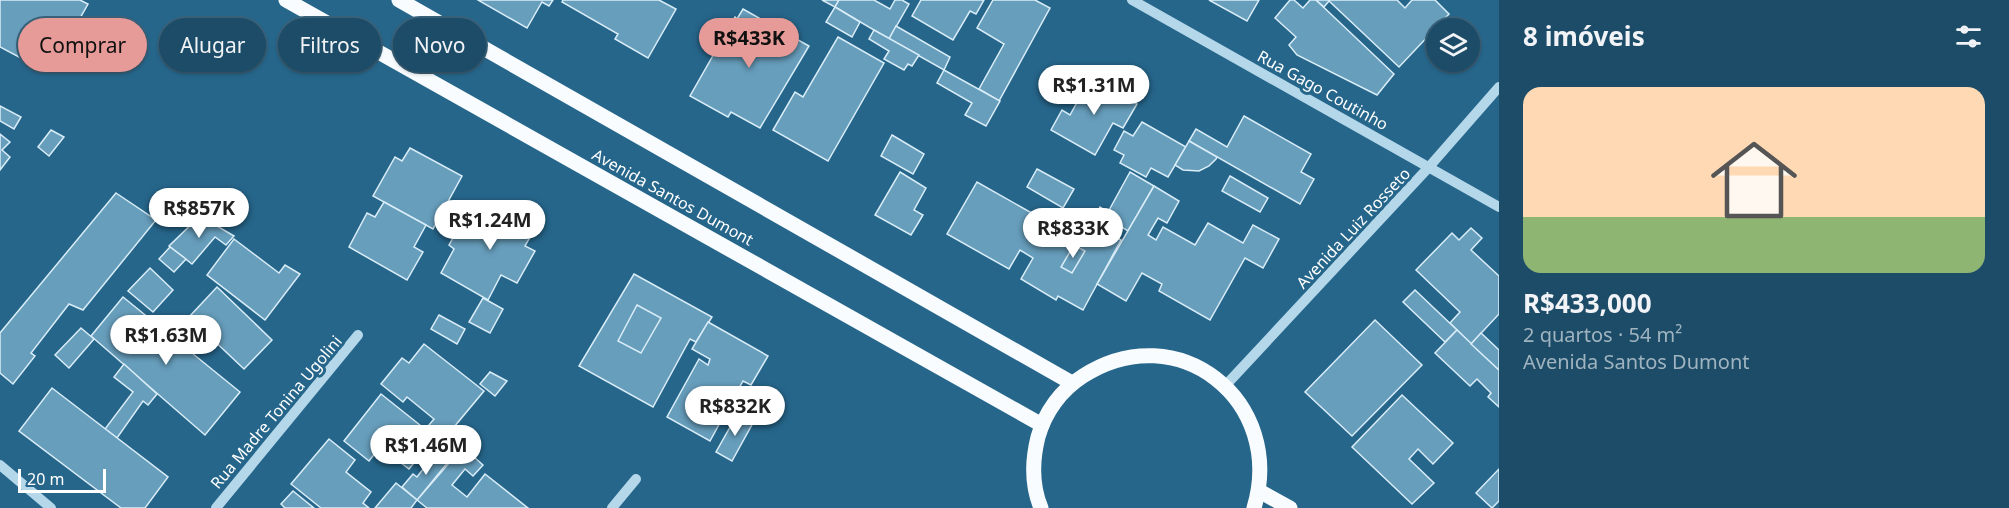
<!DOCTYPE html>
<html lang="pt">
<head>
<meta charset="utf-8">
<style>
  body { margin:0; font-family:"Noto Sans",sans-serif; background:#295671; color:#f1f3f6; height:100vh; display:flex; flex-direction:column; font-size:22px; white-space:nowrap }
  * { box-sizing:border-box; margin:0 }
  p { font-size:20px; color:#a0b4c0 }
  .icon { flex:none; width:33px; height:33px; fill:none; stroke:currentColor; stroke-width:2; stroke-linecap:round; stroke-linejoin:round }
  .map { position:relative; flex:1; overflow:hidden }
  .side { display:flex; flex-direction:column; background:#1c4c68; width:510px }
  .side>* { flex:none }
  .hud { position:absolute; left:18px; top:18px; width:570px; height:54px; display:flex; gap:12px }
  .tools { position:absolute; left:1426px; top:18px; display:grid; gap:12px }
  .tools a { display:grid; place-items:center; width:54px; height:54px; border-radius:50%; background:#1c4c68; box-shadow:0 2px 4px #0004,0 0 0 2px #3a637c; font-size:30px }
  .scale { position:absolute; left:18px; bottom:15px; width:88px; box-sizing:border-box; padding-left:6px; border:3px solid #fff; border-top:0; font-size:16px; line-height:21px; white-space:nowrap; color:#fff; -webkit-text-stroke:4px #26668b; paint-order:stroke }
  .price { position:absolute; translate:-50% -51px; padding:0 14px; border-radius:21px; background:#fff; color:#222; font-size:20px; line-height:39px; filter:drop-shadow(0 2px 3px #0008) }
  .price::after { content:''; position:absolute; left:50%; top:36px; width:18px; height:14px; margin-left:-9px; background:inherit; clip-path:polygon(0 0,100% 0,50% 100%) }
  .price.on { background:#e69b98; color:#111 }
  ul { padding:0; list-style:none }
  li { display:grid; align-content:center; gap:12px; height:318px; padding:0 24px }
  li+li { border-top:2px solid #3a637c }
  li span { display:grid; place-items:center; height:186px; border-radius:18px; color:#555 }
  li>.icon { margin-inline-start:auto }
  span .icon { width:108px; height:108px; fill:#fffc; stroke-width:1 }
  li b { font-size:26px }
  h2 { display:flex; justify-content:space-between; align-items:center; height:72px; padding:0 24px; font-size:26px }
  .chip { padding:0 21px; border-radius:27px; background:#1c4c68; box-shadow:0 2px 4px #0004,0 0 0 2px #3a637c; font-size:21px; line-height:54px }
  .chip.on { background:#e69b98; color:#111 }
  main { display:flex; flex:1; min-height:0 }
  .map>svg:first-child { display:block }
  .building { fill:#679ebc; stroke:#d9edf8; stroke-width:1.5 }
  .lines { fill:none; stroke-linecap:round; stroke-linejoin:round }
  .minor { stroke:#b4d7ea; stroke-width:10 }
  .major { stroke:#f8fcfe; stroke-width:15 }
  .labels { text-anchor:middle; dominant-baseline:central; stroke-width:6; stroke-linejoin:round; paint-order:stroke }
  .street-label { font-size:16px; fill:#fff; stroke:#26668b }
</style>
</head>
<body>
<main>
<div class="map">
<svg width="1499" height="508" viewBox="0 0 1499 508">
  <rect width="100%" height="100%" fill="#26668b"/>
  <g class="building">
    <polygon points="0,0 80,0 88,4 49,73 0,47"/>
    <polygon points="478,0 553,0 549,6 542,2 527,28"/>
    <polygon points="563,0 659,0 676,9 648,58 615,39 618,34 562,2"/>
    <polygon points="822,0 839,0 835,7"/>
    <polygon points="839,0 874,0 890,9 895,0 902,0 909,4 889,39 835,7"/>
    <polygon points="921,0 984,0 976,14 970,11 953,40 912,16"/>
    <polygon points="993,0 1035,0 1050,8 999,101 979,89 1004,44 977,28"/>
    <polygon points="1209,0 1259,0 1247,21"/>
    <polygon points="1290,0 1294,0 1303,8 1310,0 1316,0 1394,74 1377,95 1297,55 1289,45 1296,37 1275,18"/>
    <polygon points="1316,0 1397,0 1405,8 1412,0 1435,0 1449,14 1399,67 1329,1 1324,7"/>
    <polygon points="835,7 860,22 852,37 826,22"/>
    <polygon points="743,9 809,46 760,128 731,112 728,117 690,96 735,17 737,19"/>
    <polygon points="896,26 950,57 944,70 889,39"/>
    <polygon points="874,30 919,55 912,66 908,64 904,70 884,59 889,51 869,39"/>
    <polygon points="838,37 884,63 828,161 773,130 795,92 803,97"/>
    <polygon points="944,70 1000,101 986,126 965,115 972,103 937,83"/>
    <polygon points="1091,77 1137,104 1123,128 1113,123 1095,155 1051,130 1062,110 1070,115"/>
    <polygon points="0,106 21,117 14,129 0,121"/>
    <polygon points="1244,116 1311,154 1301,172 1314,179 1300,204 1189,141 1196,129 1227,147"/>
    <polygon points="1142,122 1186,147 1168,177 1151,168 1146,177 1120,163 1124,155 1114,150 1124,131 1133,136"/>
    <polygon points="51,130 64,137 49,156 38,147"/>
    <polygon points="0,134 10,142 2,150 10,157 0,170"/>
    <polygon points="892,135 924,154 913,174 881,156"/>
    <polygon points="1189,141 1217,157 1216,159 1209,166 1199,171 1183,170 1175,165"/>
    <polygon points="410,148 462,176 433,229 373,196 395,157 402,161"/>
    <polygon points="1037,169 1074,189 1063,208 1027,187"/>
    <polygon points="900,172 926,188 914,210 923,215 911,235 875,215"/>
    <polygon points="1130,172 1154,186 1128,231 1117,224 1111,234 1121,240 1083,310 1058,296 1056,300 1021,279 1033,258 1020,250 1009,269 947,234 977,182 1081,241 1100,207 1108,212"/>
    <polygon points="1230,176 1268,198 1260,212 1222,191"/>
    <polygon points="1154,186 1179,201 1167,223 1158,218 1148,235 1156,240 1163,227 1195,245 1208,223 1243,243 1253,225 1279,239 1263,268 1245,258 1210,320 1159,291 1162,284 1142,273 1126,301 1097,284"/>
    <polygon points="116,193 156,220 83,310 69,304 31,353 35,356 13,384 0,373 0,333"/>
    <polygon points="384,202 426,225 414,247 423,252 407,280 349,247 367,213 375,217"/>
    <polygon points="499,204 537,225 525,246 535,251 517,283 501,275 488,300 441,273 454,249 449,245 467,213 488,224"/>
    <polygon points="200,216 234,236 226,245 215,237 192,264 169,246"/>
    <polygon points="1471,228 1482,238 1471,250 1499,276 1499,314 1471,344 1450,323 1460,312 1416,270 1452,233 1459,240"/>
    <polygon points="234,239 279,273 285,265 300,274 265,320 207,275"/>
    <polygon points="1074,245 1085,251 1072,273 1061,267"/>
    <polygon points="170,247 186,259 174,272 159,259"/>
    <polygon points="150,268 173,290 153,312 128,291"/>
    <polygon points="634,274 712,317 696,342 690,339 653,407 579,366"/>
    <polygon points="217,287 272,340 244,369 189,317"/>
    <polygon points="1415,290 1457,330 1445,342 1403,302"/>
    <polygon points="123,297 240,392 205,435 91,336"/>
    <polygon points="483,298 503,309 490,333 469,322"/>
    <polygon points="637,305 661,318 641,353 618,341"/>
    <polygon points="439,315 465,329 457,344 431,329"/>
    <polygon points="1375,320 1422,365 1352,436 1305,392"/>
    <polygon points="708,322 768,356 751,385 743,381 710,441 667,417 699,359 708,365 710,359 692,349"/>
    <polygon points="81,328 94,339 69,368 55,355"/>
    <polygon points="1457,330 1499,370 1499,407 1488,397 1491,393 1477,379 1470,386 1435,353"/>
    <polygon points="1481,333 1499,350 1499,370 1471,344"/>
    <polygon points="424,344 484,391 454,427 462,434 453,445 429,425 434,419 407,397 403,402 381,384 402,358 409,363"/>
    <polygon points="124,364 157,394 148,405 143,401 117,438 105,429 133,392 114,377"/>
    <polygon points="490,372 507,381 495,396 480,384"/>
    <polygon points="52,388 168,477 145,508 121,508 19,431"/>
    <polygon points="381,394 435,437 409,469 380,447 369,461 344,441"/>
    <polygon points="1402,395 1453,443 1433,464 1418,449 1409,459 1434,483 1412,504 1352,447"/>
    <polygon points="738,413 754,421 732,461 716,452"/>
    <polygon points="329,439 355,460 346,472 371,492 363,503 369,508 321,508 291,484"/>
    <polygon points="463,447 483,465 473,476 465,469 452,485 467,497 485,474 528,508 427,508 417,500"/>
    <polygon points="437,451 449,461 417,500 402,487 413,474 417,477"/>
    <polygon points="1499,469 1499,501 1492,508 1476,493"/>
    <polygon points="396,483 417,500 411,508 375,508"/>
    <polygon points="293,491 314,508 285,508 281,504"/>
  </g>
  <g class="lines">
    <g class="minor">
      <polyline points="1132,0 1499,207"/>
      <polyline points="1225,386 1429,167 1499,87"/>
      <polyline points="0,465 51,508"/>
      <polyline points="216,508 358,335"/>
      <polyline points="612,508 636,479"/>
    </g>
    <g class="major">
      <polyline points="286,0 1042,425"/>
      <polyline points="399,0 1072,383"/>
      <polyline points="1259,491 1290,508"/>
      <path d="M1041 508C1031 484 1032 461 1038 437 1045 412 1061 390 1083 376 1178 315 1286 401 1254 508"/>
    </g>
  </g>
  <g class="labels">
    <g class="street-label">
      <text transform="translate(1323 90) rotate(29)">Rua Gago Coutinho</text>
      <text transform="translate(673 197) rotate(29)">Avenida Santos Dumont</text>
      <text transform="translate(1353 228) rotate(-47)">Avenida Luiz Rosseto</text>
      <text transform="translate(276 412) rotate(-50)">Rua Madre Tonina Ugolini</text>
    </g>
  </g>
</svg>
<div class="tools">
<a><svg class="icon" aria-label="layers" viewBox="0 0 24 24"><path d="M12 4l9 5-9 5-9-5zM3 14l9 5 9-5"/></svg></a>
</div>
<div class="scale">20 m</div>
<b class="price on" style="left:749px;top:69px">R$433K</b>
<b class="price" style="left:1094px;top:116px">R$1.31M</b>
<b class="price" style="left:199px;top:239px">R$857K</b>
<b class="price" style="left:490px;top:251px">R$1.24M</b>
<b class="price" style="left:1073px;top:259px">R$833K</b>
<b class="price" style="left:166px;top:366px">R$1.63M</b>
<b class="price" style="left:735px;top:437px">R$832K</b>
<b class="price" style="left:426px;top:476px">R$1.46M</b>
<div class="hud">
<a class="chip on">Comprar</a>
<a class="chip">Alugar</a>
<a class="chip">Filtros</a>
<a class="chip">Novo</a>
</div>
</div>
<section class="side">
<h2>8 imóveis<svg class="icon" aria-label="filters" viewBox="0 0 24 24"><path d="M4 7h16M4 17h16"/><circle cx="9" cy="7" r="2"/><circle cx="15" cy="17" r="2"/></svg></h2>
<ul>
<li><span style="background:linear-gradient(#ffd9b3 70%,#8fb573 0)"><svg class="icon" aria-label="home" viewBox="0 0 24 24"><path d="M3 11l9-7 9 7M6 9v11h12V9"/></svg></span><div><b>R$433,000</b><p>2 quartos · 54 m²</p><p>Avenida Santos Dumont</p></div></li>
</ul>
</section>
</main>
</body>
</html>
